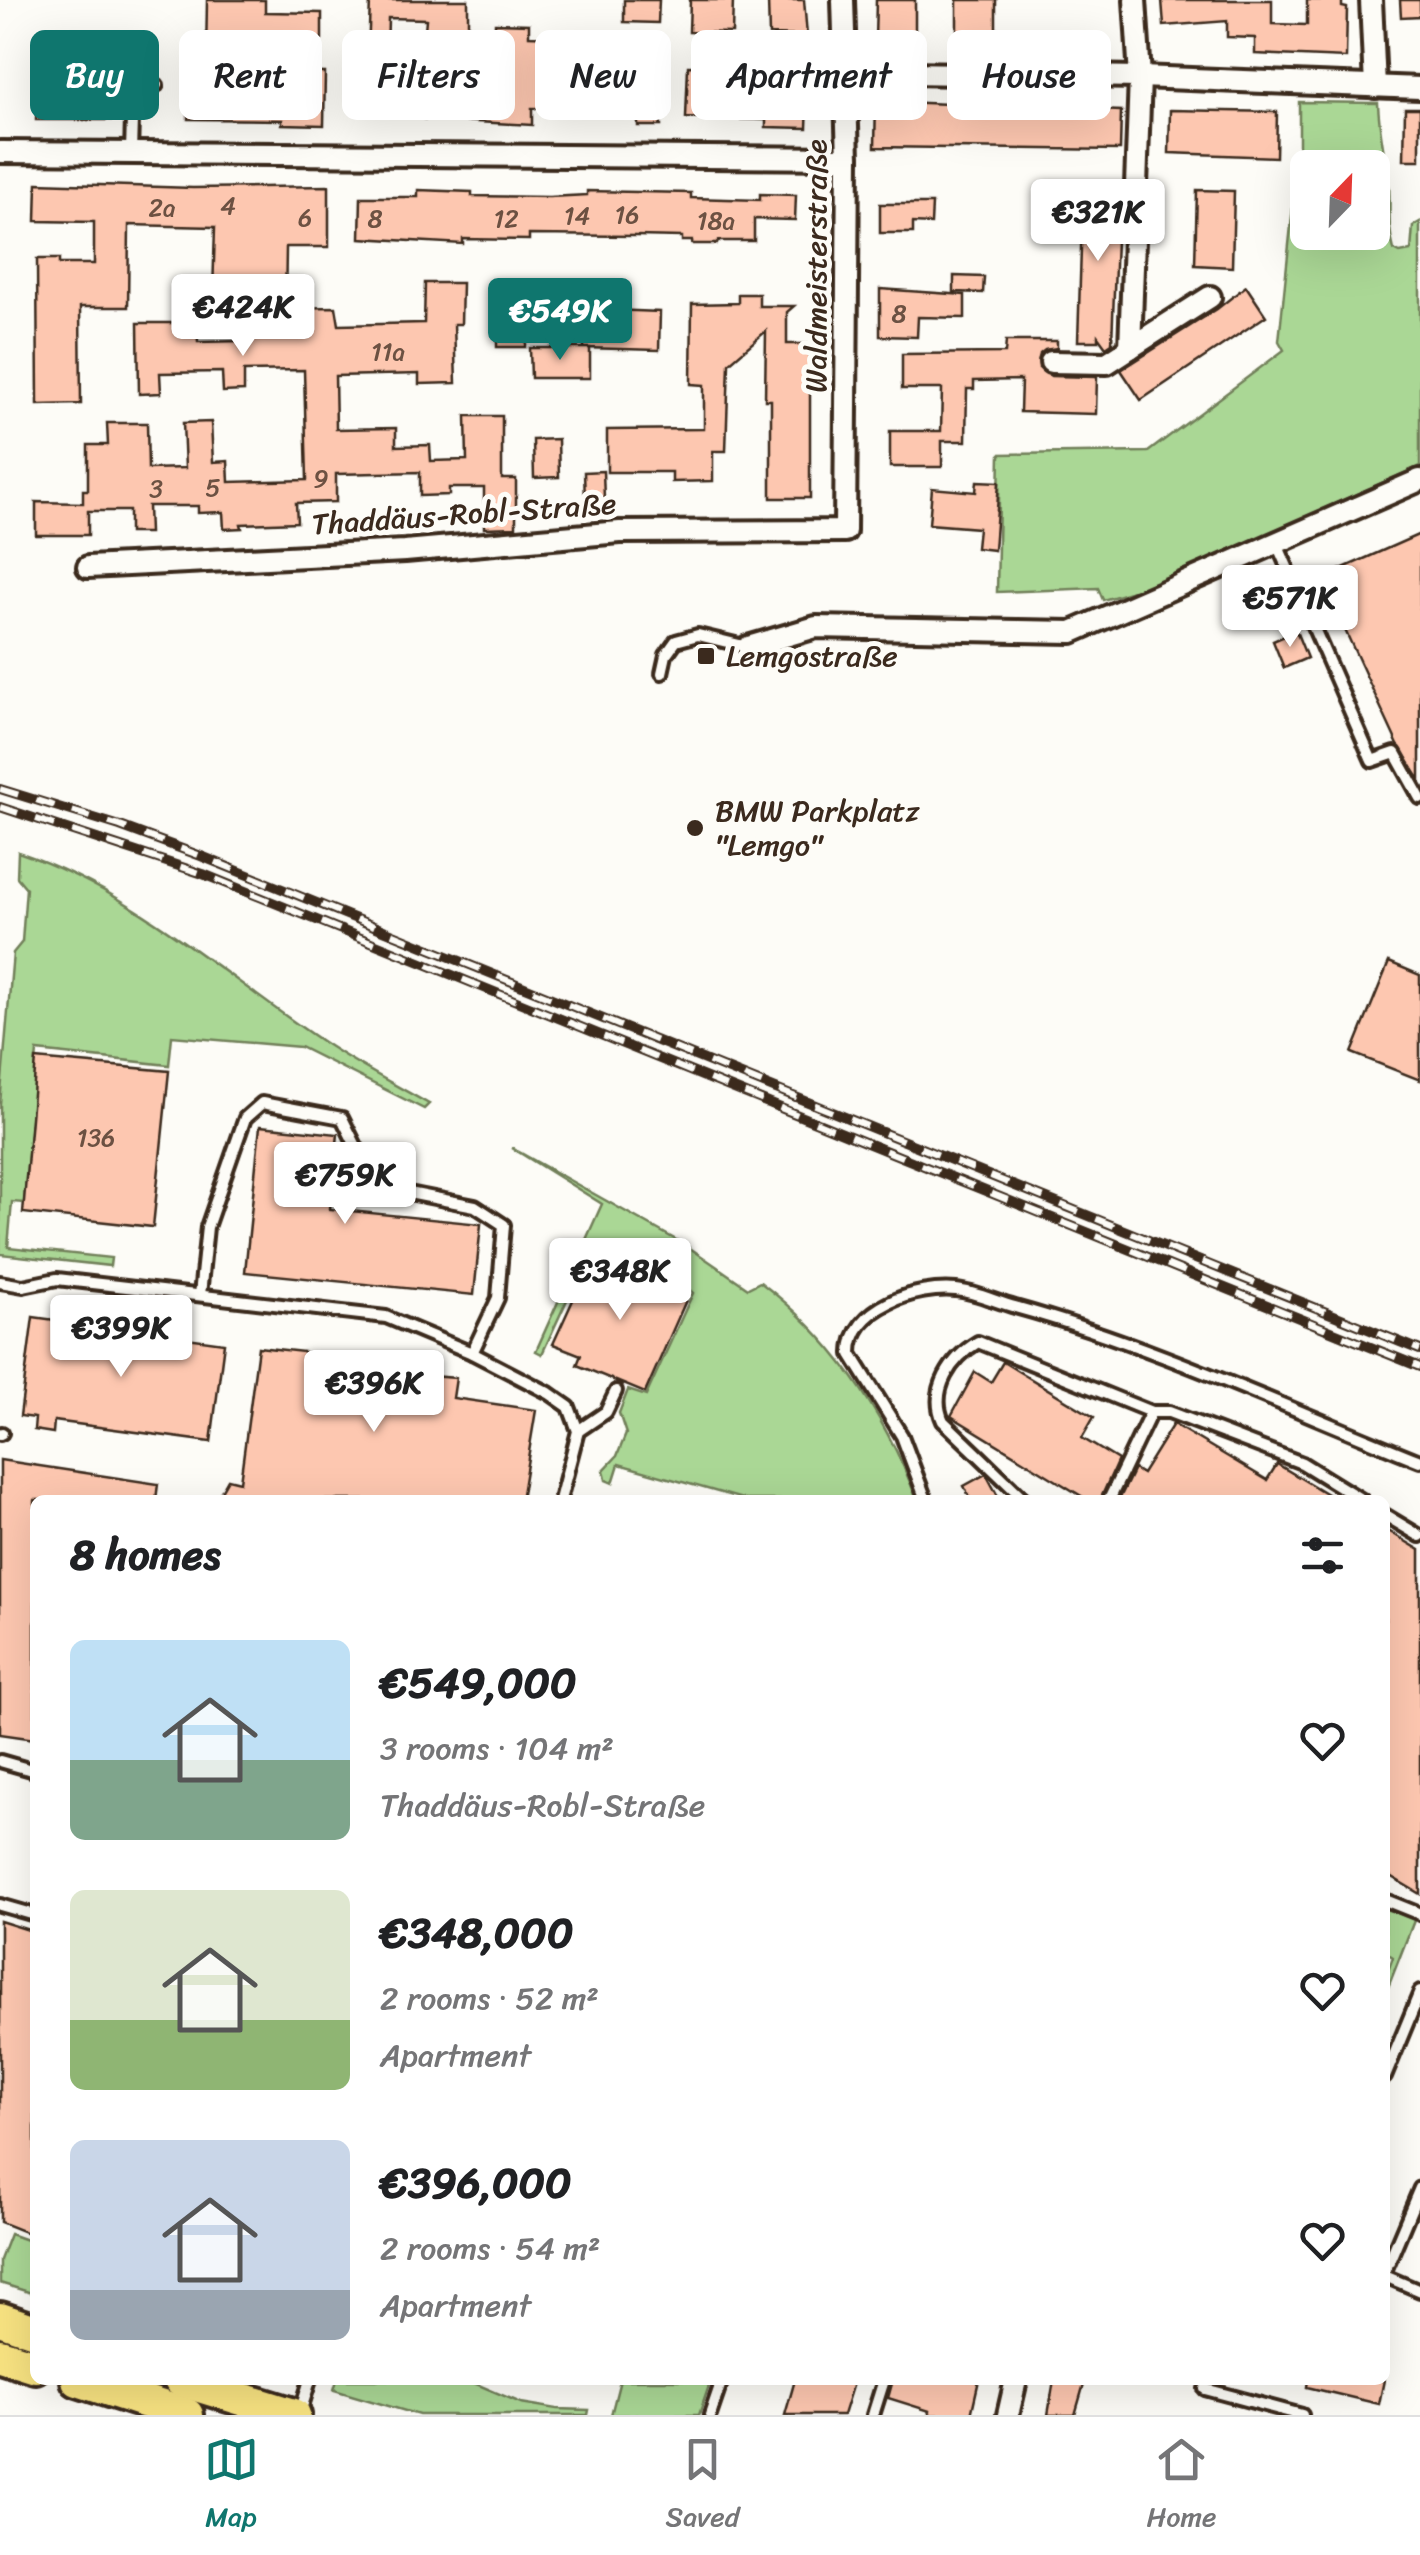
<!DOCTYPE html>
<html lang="en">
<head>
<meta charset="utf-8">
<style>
  body { margin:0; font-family:Sriracha,sans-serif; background:#f2f2f2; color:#202124; height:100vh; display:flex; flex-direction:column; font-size:38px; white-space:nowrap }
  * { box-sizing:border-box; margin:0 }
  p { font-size:32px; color:#757577 }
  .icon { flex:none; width:55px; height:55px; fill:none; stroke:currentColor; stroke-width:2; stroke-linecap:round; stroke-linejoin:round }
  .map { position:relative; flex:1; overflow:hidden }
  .panel { position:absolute; left:30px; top:1495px; width:1360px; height:890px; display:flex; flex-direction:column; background:#fff; border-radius:15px; box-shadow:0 10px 40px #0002 }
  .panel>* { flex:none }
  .hud { position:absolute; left:30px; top:30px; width:1360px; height:90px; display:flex; gap:20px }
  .needle { width:65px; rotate:23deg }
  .fabs { position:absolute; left:1290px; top:150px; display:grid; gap:20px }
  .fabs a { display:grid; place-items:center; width:100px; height:100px; border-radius:15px; background:#fff; box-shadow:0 10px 40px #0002; font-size:50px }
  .price { position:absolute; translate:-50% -85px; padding:0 22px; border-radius:10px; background:#fff; color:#222; font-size:32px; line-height:65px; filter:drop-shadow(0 2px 5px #0008) }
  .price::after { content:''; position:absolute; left:50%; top:60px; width:30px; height:22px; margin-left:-15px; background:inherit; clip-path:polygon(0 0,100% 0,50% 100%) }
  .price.current { background:#0f766e; color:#fff }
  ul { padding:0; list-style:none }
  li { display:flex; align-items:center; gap:30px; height:250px; padding:0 40px }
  li span { display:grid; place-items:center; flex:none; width:280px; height:200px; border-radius:15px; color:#555 }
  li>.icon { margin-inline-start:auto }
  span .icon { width:120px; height:120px; fill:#fffc; stroke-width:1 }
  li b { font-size:42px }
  h2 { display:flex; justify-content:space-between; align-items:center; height:120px; padding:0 40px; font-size:42px }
  .tag { padding:0 35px; border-radius:15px; background:#fff; box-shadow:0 10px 40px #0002; font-size:35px; line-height:90px }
  .tag.current { background:#0f766e; color:#fff }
  .tab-bar { display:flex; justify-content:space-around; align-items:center; height:140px; border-top:2px solid #e0e0e0; background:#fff; font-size:28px; color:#757577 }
  .tab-bar a { display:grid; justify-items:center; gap:5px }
  .tab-bar .current { color:#0f766e }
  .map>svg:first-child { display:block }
  .green { fill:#aad795; stroke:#72805a; stroke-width:2.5; fill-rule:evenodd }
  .building { fill:#fdc7b0; stroke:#3b2a1e; stroke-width:2.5 }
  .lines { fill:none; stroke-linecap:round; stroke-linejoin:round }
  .lane-casing { stroke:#3b2a1e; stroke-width:18 }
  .street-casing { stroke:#3b2a1e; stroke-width:28 }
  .primary-casing { stroke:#3b2a1e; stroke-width:40 }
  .lane { stroke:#fdfcf7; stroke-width:10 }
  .street { stroke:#fdfcf7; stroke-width:20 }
  .primary { stroke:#f7e281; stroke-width:32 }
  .rail-casing { stroke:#3b2a1e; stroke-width:10 }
  .rail { stroke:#fdfcf7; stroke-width:6; stroke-dasharray:19; stroke-linecap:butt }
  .poi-dot { fill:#3b2a1e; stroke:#fdfcf7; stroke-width:4 }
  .labels { text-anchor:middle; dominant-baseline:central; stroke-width:10; stroke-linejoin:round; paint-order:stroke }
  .number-label { font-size:25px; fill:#6c5142 }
  .street-label { font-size:30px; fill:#3b2a1e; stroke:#fdfcf7 }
  .poi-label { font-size:30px; fill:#3b2a1e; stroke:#fdfcf7; text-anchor:start }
</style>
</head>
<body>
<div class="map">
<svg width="1420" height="2415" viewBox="0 0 1420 2415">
  <rect width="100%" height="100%" fill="#fdfcf7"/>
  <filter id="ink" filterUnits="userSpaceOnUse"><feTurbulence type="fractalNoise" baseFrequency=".01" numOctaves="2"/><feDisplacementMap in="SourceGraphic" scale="20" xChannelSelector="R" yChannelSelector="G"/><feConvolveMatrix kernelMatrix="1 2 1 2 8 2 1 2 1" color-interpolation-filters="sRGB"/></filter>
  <g filter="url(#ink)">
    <g class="green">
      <path d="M1299 102 1378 103C1379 129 1384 152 1388 177 1392 203 1386 221 1394 250L1400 253 1411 251 1413 226 1420 222V466L1147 587 1103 600 1098 588 997 592 1000 454 1148 452 1284 350 1279 341 1299 149ZM1308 168H1372V232H1308Z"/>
      <path d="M18 852C134 891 223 975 323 1042 357 1065 394 1084 429 1104L424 1109 300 1047 172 1036 169 1065 37 1051 24 1203 12 1202 8 1247 111 1258 110 1266 0 1254V1104L13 953 22 942 26 888 17 877Z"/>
      <path d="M512 1148 687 1246 748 1288 760 1282C834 1338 885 1414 917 1500H746L619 1464 613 1483 606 1480 604 1470 617 1456 626 1434 619 1413 628 1390 646 1396 693 1293C660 1261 636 1254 591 1248L542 1354 536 1351 602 1204Z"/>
      <polygon points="1385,1909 1415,1918 1385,1995 1385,1979 1393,1957 1385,1952"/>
      <polygon points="10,2234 35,2243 35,2294 0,2283 0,2260"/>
      <polygon points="337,2380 467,2380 521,2403 557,2409 589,2410 588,2415 419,2415 334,2390"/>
      <polygon points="620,2380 711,2380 699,2415 611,2415"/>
    </g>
    <g class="building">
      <polygon points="207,0 265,0 265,12 322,13 322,39 265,39 265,72 325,73 324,125 282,124 282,120 188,119 188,94 212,94 213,58 206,58"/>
      <polygon points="370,0 468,0 468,30 425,30 426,19 388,18 386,89 352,89 353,57 368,57"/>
      <polygon points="624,0 659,0 658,23 624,22"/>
      <polygon points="690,0 733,0 732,33 689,32"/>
      <polygon points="768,0 804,0 807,36 769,35"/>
      <polygon points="876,0 915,0 915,41 875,40"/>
      <rect x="957" y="0" width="39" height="37"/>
      <polygon points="1162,0 1272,0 1272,24 1307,25 1307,0 1342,0 1342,7 1347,8 1346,58 1255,54 1255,38 1227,37 1227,21 1164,26"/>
      <polygon points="1400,0 1420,0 1420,16 1401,17"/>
      <polygon points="495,23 529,24 529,36 582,38 581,64 658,65 661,126 638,126 638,110 532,108 532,125 424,119 426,70 494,72"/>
      <polygon points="37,42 90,42 90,68 116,68 120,77 119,120 36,120"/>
      <polygon points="688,66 762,68 762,100 808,101 807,128 766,127 766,120 686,118"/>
      <polygon points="876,101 1121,111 1120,150 875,147"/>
      <polygon points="1405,108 1420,108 1420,160 1404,160"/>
      <polygon points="1170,110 1277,112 1276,157 1169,153"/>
      <polygon points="37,183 193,188 329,186 329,247 286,247 285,308 336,307 339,325 424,323 425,283 462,283 461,324 454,324 456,383 419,384 419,374 335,376 336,429 396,428 396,446 430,445 431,461 467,460 466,416 502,416 502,479 516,479 516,527 484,528 484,488 449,488 449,495 420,496 420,472 336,474 336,502 296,503 297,522 241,524 242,528 224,529 223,512 198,513 198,506 148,506 149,533 129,533 129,511 88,511 88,535 36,535 36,502 83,503 83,490 88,490 88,445 108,445 107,423 147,423 148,469 185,468 183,423 211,422 213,462 228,461 229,482 307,480 304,370 244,371 244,391 223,392 222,372 160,373 161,393 139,394 138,323 197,323 198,342 241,341 240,295 213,294 215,227 129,225 128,307 80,307 81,404 38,405 37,259 59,259 59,264 94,264 94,222 36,221"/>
      <polygon points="1083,187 1118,188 1112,343 1106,347 1098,336 1098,341 1078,341"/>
      <polygon points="418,190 472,192 472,196 549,197 587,195 587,191 691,193 691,198 760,200 760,194 796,195 795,220 754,219 754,241 718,241 717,244 692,244 692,241 682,241 682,237 636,236 529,235 529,240 463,239 463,244 360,238 361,197 418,197"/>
      <polygon points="1197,190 1234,191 1232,267 1195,265"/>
      <polygon points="880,204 932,204 931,224 913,223 913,233 880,233"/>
      <polygon points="954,276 984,277 983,293 954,292"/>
      <polygon points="1246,286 1266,316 1141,400 1121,370 1217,309"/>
      <rect x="497" y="287" width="29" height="60"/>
      <polygon points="880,289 965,295 965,318 918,317 917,337 880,336"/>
      <polygon points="738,294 759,294 759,306 794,306 787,312 787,344 810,344 810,498 771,498 771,400 765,400 766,331 729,363 726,451 713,451 713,481 672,482 672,472 607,472 607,430 704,429 704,385 691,384 692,304 738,303"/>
      <polygon points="585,309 660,312 659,350 584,348"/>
      <polygon points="1006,341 1057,341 1057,348 1045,350 1040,354 1039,368 1051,376 1097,377 1096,414 1020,412 1021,380 974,381 974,389 967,389 966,441 942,441 942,467 890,467 890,431 941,431 942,389 902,389 902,354 1005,353"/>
      <polygon points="530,348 590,348 590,378 531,378"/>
      <polygon points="558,439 559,477 534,478 533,440"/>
      <polygon points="603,471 604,499 585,500 584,472"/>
      <polygon points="977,481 999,482 994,550 976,548 978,528 929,524 932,488 976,492"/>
      <polygon points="1420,534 1420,780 1398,745 1321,578"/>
      <polygon points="1296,631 1307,658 1284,668 1273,641"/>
      <polygon points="1389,962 1420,975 1420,1080 1352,1053"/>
      <polygon points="36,1059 169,1071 153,1227 23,1213"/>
      <polygon points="260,1126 338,1134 330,1209 481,1224 474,1295 245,1272"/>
      <polygon points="593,1256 643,1278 648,1267 666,1275 660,1287 687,1298 645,1393 577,1365 581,1355 553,1344"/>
      <polygon points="33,1317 224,1343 211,1442 54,1421 53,1433 34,1430 35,1418 20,1416"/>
      <polygon points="258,1347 431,1366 430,1376 456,1378 453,1398 536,1410 521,1500 216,1500 228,1479 240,1482"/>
      <polygon points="1003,1362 1094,1417 1082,1438 1118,1460 1100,1500 1088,1500 951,1416 975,1372 991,1382"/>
      <polygon points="1173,1424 1267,1480 1277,1464 1337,1500 1119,1500 1134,1469 1142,1474"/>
      <polygon points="0,1460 158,1484 156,1500 35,1500 35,1739 0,1734"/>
      <polygon points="986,1474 1000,1500 971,1500 964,1486"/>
      <polygon points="1385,1529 1420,1550 1420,1894 1385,1873"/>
      <polygon points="0,1921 35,1932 35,2236 0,2222"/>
      <polygon points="795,2380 854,2380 843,2415 785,2415"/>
      <polygon points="893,2380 979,2380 971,2415 929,2415 930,2411 888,2398"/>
      <polygon points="1054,2380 1085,2380 1075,2415 1048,2415"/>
      <polygon points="1308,2380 1384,2380 1379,2404 1307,2387"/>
    </g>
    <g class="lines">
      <defs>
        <g id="lane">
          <polyline points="97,55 120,56 133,85 131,152"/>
          <polyline points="133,85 157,85"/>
          <polyline points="1277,544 1372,761 1395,753 1420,798"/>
          <polyline points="662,673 666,655 676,641 698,635 748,647"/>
          <polyline points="0,1282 23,1286 57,1279 386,1317 472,1353 549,1393 569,1407 578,1431 560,1500"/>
          <polyline points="200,1295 207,1227 245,1118 262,1103 342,1118 364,1162 409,1193 475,1206 504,1225 498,1298 472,1353"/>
          <polyline points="578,1431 606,1412 616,1391"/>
          <polyline points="0,1434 2,1433"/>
          <path d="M926 1500 902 1436 851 1354C850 1307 918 1286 956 1290 976 1292 996 1302 1015 1307 1153 1345 1287 1408 1420 1461"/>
          <path d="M1025 1500 943 1421C929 1390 951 1358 978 1342L1151 1412H1169L1302 1463 1362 1500"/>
          <polyline points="1109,1500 1151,1412"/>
          <polyline points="1385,1515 1420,1536"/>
          <polyline points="0,1761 35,1771"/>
          <polyline points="1385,1900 1420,1914"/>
          <polyline points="0,1905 35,1915"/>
          <polyline points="1385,2077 1420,1992"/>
          <polyline points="1385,2271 1420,2188"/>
          <polyline points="1385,2276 1420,2291"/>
          <polyline points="1205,2389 1302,2415"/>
          <polyline points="300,2413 310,2380"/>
          <polyline points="710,2415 722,2380"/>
          <polyline points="873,2415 884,2380"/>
        </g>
        <g id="street">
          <polyline points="1135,0 1140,77 1130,348 1210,297"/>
          <polyline points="1371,0 1375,87"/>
          <polyline points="845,72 1140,77 1420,88"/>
          <polyline points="0,152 848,158"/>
          <polyline points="1051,362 1107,363 1130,348"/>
          <polyline points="88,567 405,551 620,532 845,531 848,158 843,0"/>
          <polyline points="748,647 816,627 1072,632 1420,480"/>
          <polyline points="1008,2415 1016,2380"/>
        </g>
        <g id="primary">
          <polyline points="0,2319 35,2331"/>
          <polyline points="0,2355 35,2366"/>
          <polyline points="78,2380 187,2415"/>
          <polyline points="180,2380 294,2415"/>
        </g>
      </defs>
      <use href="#lane" class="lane-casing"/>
      <use href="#street" class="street-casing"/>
      <use href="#primary" class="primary-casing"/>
      <use href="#lane" class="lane"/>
      <use href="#street" class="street"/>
      <use href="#primary" class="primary"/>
      <defs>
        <g id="rail">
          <polyline points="0,789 120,826 201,856 1420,1350"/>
          <polyline points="0,807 203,874 1420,1367"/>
        </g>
      </defs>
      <use href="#rail" class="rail-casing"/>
      <use href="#rail" class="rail"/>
    </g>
  </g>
  <g class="poi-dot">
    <rect x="696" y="646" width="20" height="20" rx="5"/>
    <circle cx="695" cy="828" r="10"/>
  </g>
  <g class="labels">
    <g class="number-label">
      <text x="228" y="205">4</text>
      <text x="162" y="207">2a</text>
      <text x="627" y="214">16</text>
      <text x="577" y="215">14</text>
      <text x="305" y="217">6</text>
      <text x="375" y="218">8</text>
      <text x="506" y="218">12</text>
      <text x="716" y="220">18a</text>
      <text x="899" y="313">8</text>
      <text x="388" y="351">11a</text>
      <text x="321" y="478">9</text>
      <text x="213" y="487">5</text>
      <text x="156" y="488">3</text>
      <text x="96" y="1137">136</text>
    </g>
    <g class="street-label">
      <text transform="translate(816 266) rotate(-90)">Waldmeisterstraße</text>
      <text transform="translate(464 514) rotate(-4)">Thaddäus-Robl-Straße</text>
    </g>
    <g class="poi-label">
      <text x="726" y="656">Lemgostraße</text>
      <text x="715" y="811">BMW Parkplatz<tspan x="715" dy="34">"Lemgo"</tspan></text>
    </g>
  </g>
</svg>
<div class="fabs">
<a><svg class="needle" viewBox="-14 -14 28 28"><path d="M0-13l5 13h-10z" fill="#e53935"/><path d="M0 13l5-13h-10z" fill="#757577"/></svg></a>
</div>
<b class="price" style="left:1098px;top:264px">€321K</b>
<b class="price" style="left:243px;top:359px">€424K</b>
<b class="price current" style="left:560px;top:363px">€549K</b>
<b class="price" style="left:1290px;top:650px">€571K</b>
<b class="price" style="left:345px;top:1227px">€759K</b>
<b class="price" style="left:620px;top:1323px">€348K</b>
<b class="price" style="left:121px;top:1380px">€399K</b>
<b class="price" style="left:374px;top:1435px">€396K</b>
<div class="hud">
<a class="tag current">Buy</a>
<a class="tag">Rent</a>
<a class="tag">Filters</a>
<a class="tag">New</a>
<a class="tag">Apartment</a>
<a class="tag">House</a>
</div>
<section class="panel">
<h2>8 homes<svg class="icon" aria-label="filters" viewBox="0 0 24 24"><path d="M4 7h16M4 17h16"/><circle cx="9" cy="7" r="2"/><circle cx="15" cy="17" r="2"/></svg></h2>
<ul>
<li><span style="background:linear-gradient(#bfe0f5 60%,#7fa58c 0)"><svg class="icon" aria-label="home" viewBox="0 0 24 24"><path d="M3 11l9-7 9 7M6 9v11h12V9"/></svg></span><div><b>€549,000</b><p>3 rooms · 104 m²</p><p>Thaddäus-Robl-Straße</p></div><svg class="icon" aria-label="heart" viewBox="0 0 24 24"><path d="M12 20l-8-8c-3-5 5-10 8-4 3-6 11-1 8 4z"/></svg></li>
<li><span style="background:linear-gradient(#dfe7d0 65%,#8fb573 0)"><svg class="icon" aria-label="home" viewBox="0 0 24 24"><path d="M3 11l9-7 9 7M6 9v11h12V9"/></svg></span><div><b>€348,000</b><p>2 rooms · 52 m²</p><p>Apartment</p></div><svg class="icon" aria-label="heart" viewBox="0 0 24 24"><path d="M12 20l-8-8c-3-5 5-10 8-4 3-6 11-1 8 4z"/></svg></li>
<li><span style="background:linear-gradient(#c9d6e8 75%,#9aa5b1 0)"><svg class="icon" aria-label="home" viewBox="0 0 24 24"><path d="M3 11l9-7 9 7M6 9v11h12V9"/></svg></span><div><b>€396,000</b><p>2 rooms · 54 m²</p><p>Apartment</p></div><svg class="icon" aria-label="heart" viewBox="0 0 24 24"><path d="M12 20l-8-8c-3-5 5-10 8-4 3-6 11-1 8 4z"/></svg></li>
</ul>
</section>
</div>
<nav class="tab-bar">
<a class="current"><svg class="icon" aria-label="map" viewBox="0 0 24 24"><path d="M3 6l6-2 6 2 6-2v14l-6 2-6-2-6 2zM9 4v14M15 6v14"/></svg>Map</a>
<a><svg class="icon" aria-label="saved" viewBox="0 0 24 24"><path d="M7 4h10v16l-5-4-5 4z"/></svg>Saved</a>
<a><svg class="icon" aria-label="home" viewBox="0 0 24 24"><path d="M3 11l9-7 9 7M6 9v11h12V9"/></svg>Home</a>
</nav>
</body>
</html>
